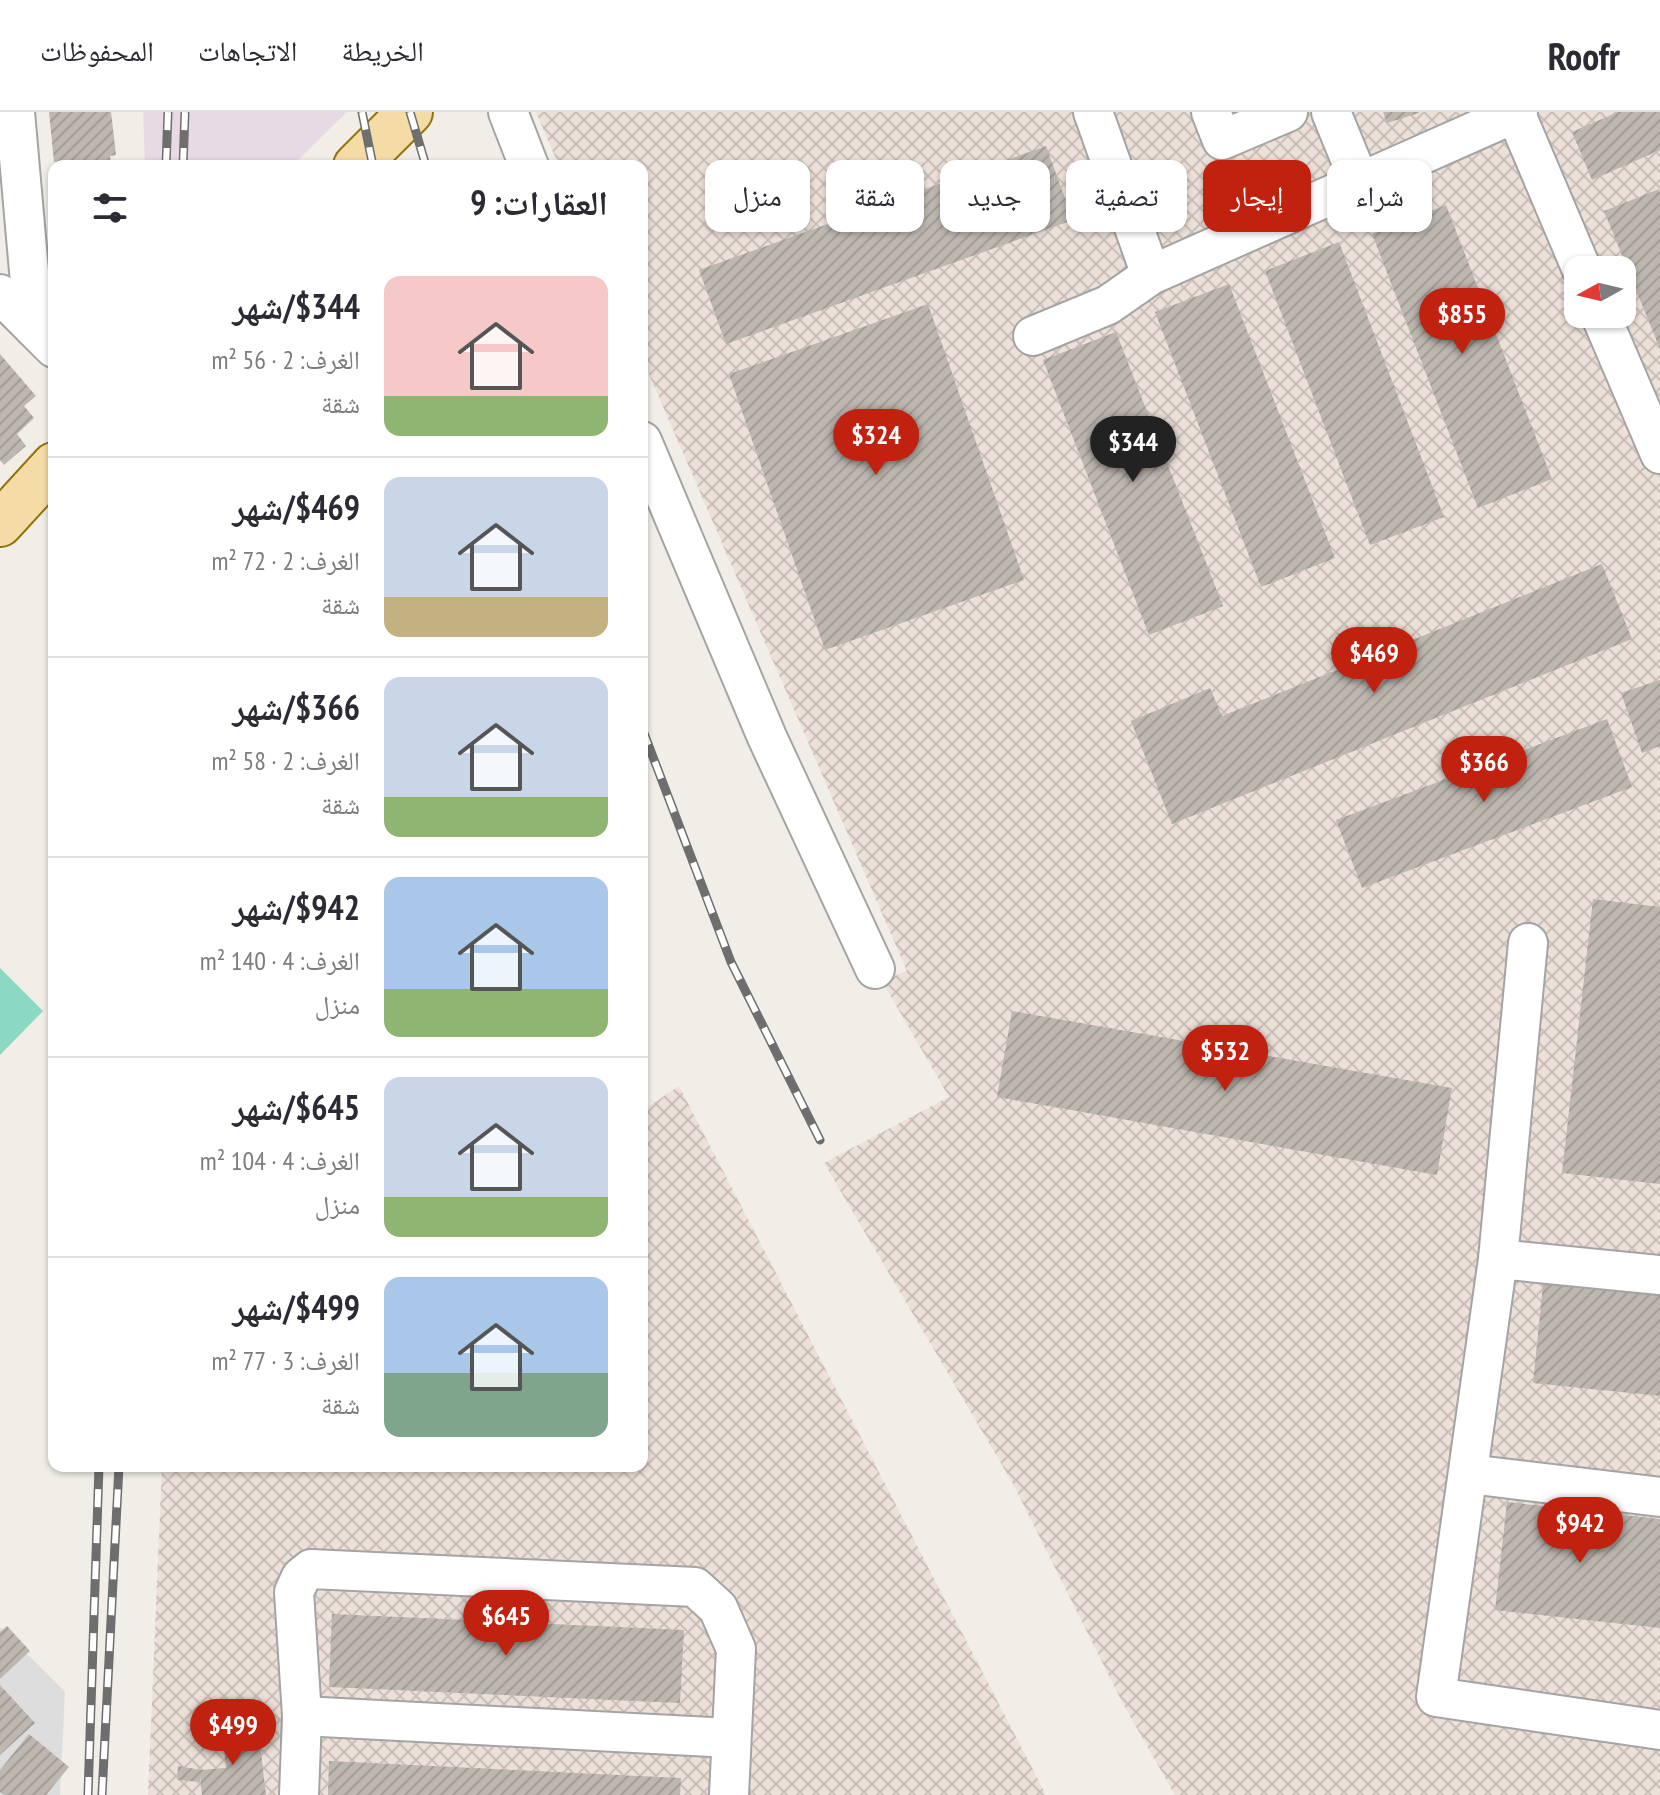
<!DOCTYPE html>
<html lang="ar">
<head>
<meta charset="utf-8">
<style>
  body { margin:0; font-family:"PT Sans Narrow","Noto Naskh Arabic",sans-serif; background:#f7f7f7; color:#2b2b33; direction:rtl; height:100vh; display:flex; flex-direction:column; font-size:30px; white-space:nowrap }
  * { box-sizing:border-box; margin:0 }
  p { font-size:26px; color:#7c7c81 }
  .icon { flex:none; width:44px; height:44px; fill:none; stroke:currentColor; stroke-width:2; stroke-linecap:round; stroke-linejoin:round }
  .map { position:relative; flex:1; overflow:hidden; direction:ltr }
  .details { position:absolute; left:48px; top:48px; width:600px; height:1312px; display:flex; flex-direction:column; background:#fff; border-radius:16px; box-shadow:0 2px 6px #0004; direction:rtl }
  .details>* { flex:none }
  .hud { position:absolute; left:672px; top:48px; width:760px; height:72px; direction:rtl; display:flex; gap:16px }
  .needle { width:52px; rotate:262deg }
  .buttons { position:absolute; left:1564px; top:144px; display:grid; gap:16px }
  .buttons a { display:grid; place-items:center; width:72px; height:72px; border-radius:16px; background:#fff; box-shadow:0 2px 6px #0004; font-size:40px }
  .price { position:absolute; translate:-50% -68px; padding:0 18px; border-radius:28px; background:#c1220f; color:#fff; font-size:26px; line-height:52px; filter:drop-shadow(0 2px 4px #0008) }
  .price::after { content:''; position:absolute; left:50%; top:48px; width:24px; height:18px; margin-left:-12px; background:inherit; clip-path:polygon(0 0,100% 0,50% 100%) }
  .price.on { background:#222; color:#fff }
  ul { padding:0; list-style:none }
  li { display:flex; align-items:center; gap:24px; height:200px; padding:0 40px }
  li+li { border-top:2px solid #e1e1e2 }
  li span { display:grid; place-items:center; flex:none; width:224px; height:160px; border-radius:16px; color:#555 }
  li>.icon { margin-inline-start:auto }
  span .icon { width:96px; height:96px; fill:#fffc; stroke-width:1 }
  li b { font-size:34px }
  h2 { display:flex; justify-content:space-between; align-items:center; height:96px; padding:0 40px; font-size:34px }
  .tag { padding:0 28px; border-radius:16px; background:#fff; box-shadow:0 2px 6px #0004; font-size:28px; line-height:72px }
  .tag.on { background:#c1220f; color:#fff }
  header { display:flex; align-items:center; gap:48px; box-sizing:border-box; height:112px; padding:0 40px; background:#fff; border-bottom:2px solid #e1e1e2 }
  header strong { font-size:38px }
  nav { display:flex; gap:44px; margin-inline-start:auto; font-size:28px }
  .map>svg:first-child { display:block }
  .residential { fill:#dedddd }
  .military { fill:url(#military-cross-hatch); fill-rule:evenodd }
  .railway { fill:#e8dae4 }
  .pitch { fill:#8bd9c3 }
  .building { fill:url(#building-hatch) }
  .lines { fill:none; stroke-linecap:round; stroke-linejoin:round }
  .minor-casing { stroke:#a4a4a4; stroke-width:42 }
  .major-casing { stroke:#91730b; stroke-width:48 }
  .minor { stroke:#fff; stroke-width:38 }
  .major { stroke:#f5dca7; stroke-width:44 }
  .rail-casing { stroke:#6e6e6e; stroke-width:9 }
  .rail { stroke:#fff; stroke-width:6; stroke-dasharray:18; stroke-linecap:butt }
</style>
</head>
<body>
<header>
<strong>Roofr</strong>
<nav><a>الخريطة</a><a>الاتجاهات</a><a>المحفوظات</a></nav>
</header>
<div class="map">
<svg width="1660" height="1683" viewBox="0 0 1660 1683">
  <defs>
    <pattern id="military-cross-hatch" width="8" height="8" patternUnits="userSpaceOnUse" patternTransform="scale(2)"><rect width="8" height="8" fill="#ece0d8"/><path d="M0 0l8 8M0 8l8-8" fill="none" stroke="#cac0b9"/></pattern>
    <pattern id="building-hatch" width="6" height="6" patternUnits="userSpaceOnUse" patternTransform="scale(2)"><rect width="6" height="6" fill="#bdb7b0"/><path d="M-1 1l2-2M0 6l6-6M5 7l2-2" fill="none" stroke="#a29d97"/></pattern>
  </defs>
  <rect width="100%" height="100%" fill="#f0eee7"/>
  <polygon class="residential" points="0,1515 65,1580 60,1683 0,1683"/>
  <g class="military">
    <path d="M536 0H1660V1683H1175L1122 1590 1012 1370 824 1051 949 985 882 869 907 859 642 246V54H559ZM1578 158H1622V202H1578Z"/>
    <polygon points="679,974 1046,1683 148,1683 162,1354 642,1354 642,999"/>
  </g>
  <polygon class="railway" points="143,0 347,0 292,54 145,54"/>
  <polygon class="pitch" points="0,856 43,899 0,943"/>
  <g class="building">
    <polygon points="49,0 111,0 116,43 110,44 111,54 70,54 70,49 54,50"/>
    <polygon points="1383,0 1419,0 1419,1 1387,11"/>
    <polygon points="1618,0 1660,0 1660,38 1592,68 1572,20"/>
    <polygon points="1046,34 1073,108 726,232 699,158"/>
    <polygon points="1659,77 1660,81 1660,237 1604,99"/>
    <polygon points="1446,93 1552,367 1478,396 1372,122"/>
    <polygon points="1339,130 1444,405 1370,433 1265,159"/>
    <polygon points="1229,172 1335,446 1261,475 1155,200"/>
    <polygon points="928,192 1024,468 825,538 729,262"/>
    <polygon points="1116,220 1223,494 1149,523 1043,248"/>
    <polygon points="0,242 36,284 24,294 34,306 17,322 26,334 4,353 0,348"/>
    <polygon points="1602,452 1632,527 1172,712 1131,609 1210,576 1222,604"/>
    <polygon points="1660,568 1660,634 1642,641 1621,581"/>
    <polygon points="1607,607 1632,675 1362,776 1336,708"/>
    <polygon points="1593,787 1660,795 1660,1072 1562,1061"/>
    <polygon points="1012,899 1452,976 1437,1063 997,985"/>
    <polygon points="1544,1163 1660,1176 1660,1284 1533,1271"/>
    <polygon points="1507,1390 1660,1407 1660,1516 1495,1498"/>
    <polygon points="332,1502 684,1518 680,1591 329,1575"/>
    <polygon points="7,1514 30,1539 0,1567 0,1520"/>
    <polygon points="0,1573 35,1611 0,1643"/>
    <polygon points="258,1615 266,1683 202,1683 200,1664 200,1670 177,1668 178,1654 201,1658 226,1656 222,1619"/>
    <polygon points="29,1622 69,1655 46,1683 4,1683 0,1680 0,1658"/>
    <polygon points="329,1649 681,1666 680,1683 328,1683"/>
  </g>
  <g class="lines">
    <defs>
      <g id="minor">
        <polyline points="15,0 34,216"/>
        <polyline points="508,0 529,54"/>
        <polyline points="1093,0 1151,163"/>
        <polyline points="1211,0 1222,28 1288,0"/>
        <polyline points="1331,0 1360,71"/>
        <polyline points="1515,0 1582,158"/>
        <polyline points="0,182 54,236"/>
        <polyline points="1600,202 1660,342"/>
        <polyline points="1033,224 1108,193 1151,163 1518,0"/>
        <polyline points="642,329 767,625 875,857"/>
        <polyline points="1528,831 1498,1147 1436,1585 1660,1618"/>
        <polyline points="1498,1147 1660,1163"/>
        <polyline points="1469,1362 1660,1385"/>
        <polyline points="302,1604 731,1626"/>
        <polyline points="299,1683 302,1604 294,1480 301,1465 311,1457 695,1475 718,1496 736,1537 729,1683"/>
      </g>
      <g id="major">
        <polyline points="356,54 410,0"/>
        <polyline points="0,412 54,353"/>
      </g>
    </defs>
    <use href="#minor" class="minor-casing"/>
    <use href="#major" class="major-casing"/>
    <use href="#minor" class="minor"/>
    <use href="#major" class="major"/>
    <defs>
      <g id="rail">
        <polyline points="362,0 373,54"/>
        <polyline points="410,0 426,54"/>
        <polyline points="166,54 168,0"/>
        <polyline points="183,54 185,0"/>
        <polyline points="642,616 731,850 820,1028"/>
        <polyline points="88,1683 99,1354"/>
        <polyline points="102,1683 119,1354"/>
      </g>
    </defs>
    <use href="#rail" class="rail-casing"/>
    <use href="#rail" class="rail"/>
  </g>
</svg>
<div class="buttons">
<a><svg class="needle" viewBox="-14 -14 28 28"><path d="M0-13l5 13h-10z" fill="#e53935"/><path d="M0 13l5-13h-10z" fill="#7c7c81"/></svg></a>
</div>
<b class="price" style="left:1462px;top:244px">$855</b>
<b class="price" style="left:876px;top:365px">$324</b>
<b class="price on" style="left:1133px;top:372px">$344</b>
<b class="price" style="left:1374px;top:583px">$469</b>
<b class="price" style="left:1484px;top:692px">$366</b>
<b class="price" style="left:1225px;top:981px">$532</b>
<b class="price" style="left:1580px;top:1453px">$942</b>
<b class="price" style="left:506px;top:1546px">$645</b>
<b class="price" style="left:233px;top:1655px">$499</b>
<div class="hud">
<a class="tag">شراء</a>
<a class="tag on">إيجار</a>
<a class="tag">تصفية</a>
<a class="tag">جديد</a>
<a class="tag">شقة</a>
<a class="tag">منزل</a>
</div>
<section class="details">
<h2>العقارات: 9<svg class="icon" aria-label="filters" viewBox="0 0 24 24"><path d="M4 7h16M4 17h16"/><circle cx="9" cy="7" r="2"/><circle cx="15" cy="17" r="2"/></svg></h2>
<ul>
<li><span style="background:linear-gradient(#f6c9c9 75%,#8fb573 0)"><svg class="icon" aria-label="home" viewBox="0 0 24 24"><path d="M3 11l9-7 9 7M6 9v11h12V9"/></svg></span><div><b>$344/شهر</b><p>الغرف: 2 · 56 m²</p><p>شقة</p></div></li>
<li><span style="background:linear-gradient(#c9d6e8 75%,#c2b280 0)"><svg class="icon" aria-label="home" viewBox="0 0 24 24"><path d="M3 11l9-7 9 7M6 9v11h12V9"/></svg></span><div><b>$469/شهر</b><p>الغرف: 2 · 72 m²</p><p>شقة</p></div></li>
<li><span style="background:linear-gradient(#c9d6e8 75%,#8fb573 0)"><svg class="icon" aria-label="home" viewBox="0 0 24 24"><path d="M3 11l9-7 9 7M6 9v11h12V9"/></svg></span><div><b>$366/شهر</b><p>الغرف: 2 · 58 m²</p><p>شقة</p></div></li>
<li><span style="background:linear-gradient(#a9c7e8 70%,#8fb573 0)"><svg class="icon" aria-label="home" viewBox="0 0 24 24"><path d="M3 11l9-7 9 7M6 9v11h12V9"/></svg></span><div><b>$942/شهر</b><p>الغرف: 4 · 140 m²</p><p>منزل</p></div></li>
<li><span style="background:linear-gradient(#c9d6e8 75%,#8fb573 0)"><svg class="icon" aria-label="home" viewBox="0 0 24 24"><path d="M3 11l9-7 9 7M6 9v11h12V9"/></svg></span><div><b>$645/شهر</b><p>الغرف: 4 · 104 m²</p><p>منزل</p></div></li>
<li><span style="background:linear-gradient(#a9c7e8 60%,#7fa58c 0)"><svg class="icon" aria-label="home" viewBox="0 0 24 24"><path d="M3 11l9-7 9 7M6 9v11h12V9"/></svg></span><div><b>$499/شهر</b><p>الغرف: 3 · 77 m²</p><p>شقة</p></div></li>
</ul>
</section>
</div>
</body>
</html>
